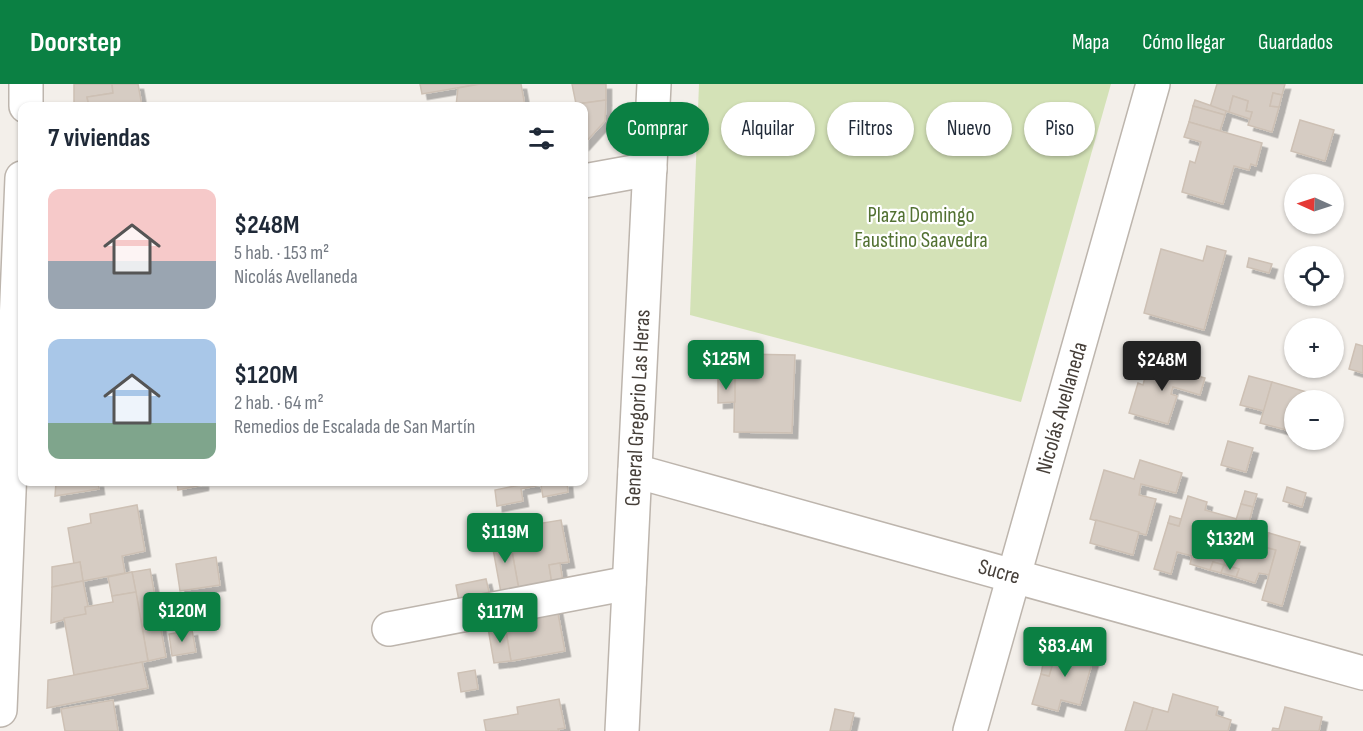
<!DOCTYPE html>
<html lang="es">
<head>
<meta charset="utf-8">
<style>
  body { margin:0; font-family:"Sofia Sans Condensed",sans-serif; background:#f2f2f3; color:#1f2937; height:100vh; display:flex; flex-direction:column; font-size:22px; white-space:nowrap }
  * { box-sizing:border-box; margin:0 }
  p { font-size:20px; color:#747a83 }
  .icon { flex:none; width:33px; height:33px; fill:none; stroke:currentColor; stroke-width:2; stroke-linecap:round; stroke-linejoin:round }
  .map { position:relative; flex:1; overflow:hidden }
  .panel { position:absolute; left:18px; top:18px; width:570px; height:384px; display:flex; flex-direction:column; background:#fff; border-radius:12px; box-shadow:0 2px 4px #0004 }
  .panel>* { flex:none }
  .banner { position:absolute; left:606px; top:18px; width:570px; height:54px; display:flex; gap:12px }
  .needle { width:39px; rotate:273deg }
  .fabs { position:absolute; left:1284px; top:90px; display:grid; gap:12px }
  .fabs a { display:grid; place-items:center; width:60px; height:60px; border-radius:50%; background:#fff; box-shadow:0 2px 4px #0004; font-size:30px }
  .price { position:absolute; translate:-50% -51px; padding:0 14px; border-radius:6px; background:#0b8043; color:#fff; font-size:20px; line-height:39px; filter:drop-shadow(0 2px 3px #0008) }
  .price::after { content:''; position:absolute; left:50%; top:36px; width:18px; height:14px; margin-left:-9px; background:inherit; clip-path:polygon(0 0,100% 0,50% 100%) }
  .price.active { background:#222; color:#fff }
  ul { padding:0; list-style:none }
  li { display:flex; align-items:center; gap:18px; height:150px; padding:0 30px }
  li span { display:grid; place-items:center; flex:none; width:168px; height:120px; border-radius:12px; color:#555 }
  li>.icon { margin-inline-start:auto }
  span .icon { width:72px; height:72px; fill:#fffc; stroke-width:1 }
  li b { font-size:26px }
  h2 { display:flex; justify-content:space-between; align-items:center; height:72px; padding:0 30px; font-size:26px }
  .chip { padding:0 21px; border-radius:27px; background:#fff; box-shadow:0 2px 4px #0004; font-size:21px; line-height:54px }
  .chip.active { background:#0b8043; color:#fff }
  header { display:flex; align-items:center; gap:36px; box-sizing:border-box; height:84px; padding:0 30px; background:#0b8043; color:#fff }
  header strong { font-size:28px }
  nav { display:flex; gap:33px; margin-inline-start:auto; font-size:21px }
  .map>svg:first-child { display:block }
  .green { fill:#d4e2b7 }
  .building { fill:#d6ccc3; stroke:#cdc0b4; stroke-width:1.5; filter:url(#shadow) }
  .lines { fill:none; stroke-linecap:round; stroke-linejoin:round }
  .minor-casing { stroke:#bdb5ad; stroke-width:36 }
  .minor { stroke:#fff; stroke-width:33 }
  .labels { text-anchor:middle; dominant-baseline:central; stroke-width:4.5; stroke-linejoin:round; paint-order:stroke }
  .park-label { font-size:22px; fill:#527132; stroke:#fff }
  .street-label { font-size:22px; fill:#463f39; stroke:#fff }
</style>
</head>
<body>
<header>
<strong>Doorstep</strong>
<nav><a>Mapa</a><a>Cómo llegar</a><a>Guardados</a></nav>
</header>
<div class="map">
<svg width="1363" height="647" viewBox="0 0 1363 647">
  <defs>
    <filter id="shadow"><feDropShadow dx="5.5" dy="5.5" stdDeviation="0" flood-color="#0004"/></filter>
  </defs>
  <rect width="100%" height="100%" fill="#f3efea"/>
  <polygon class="green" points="699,0 1111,0 1021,318 690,231"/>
  <g class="building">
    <polygon points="74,0 112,0 113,9 87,13 89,22 74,22"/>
    <polygon points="112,0 138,0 142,22 89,22 87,13 113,9"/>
    <polygon points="420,0 480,0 422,10"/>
    <polygon points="480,0 521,0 525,22 456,22 458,4"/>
    <polygon points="572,0 606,0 606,16 576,20"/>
    <polygon points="1217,0 1285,0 1282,11 1273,9 1270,22 1279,23 1272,48 1248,41 1252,28 1246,27 1248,17 1233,12 1229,28 1210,23"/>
    <polygon points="1273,9 1282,11 1279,23 1270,22"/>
    <polygon points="1233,12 1248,17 1246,27 1252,28 1250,35 1229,28"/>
    <polygon points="606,16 605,37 584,60 584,22 563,22"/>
    <polygon points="1195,16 1226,27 1225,31 1193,22"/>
    <polygon points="1193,22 1225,31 1220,47 1189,38"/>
    <polygon points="1300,36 1334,46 1325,77 1291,67"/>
    <polygon points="1189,38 1262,59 1256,82 1251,80 1249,86 1234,82 1223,120 1182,108 1190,77 1195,79 1201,58 1184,53"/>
    <polygon points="1207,162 1226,167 1204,246 1144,229 1161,165 1203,177"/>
    <polygon points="1249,174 1272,180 1269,189 1247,183"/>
    <polygon points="1356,260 1363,262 1363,289 1349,285"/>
    <polygon points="735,270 795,271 792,349 734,348"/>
    <polygon points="1149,278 1205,294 1200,311 1173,303 1171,310 1177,312 1168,340 1129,329 1138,299 1143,301"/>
    <polygon points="1249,292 1272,298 1264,327 1240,321"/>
    <polygon points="718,295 735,295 735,318 718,319"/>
    <polygon points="1272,298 1331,315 1331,316 1294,316 1294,348 1260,339"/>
    <polygon points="1228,357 1253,364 1246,388 1221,381"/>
    <polygon points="1140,376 1182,389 1176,409 1141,400 1139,411 1156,415 1146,451 1090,435 1104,386 1134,395"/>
    <polygon points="56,398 98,398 99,405 55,412"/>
    <polygon points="177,398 203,398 203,401 178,406"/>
    <polygon points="519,398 567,398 568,408 543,413 541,401 521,405 523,417 497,422 495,406 520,401"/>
    <polygon points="1287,403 1306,409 1302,423 1283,417"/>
    <polygon points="1245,407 1257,410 1253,423 1241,420"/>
    <polygon points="1188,412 1207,418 1205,426 1237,435 1224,481 1213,478 1210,486 1190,480 1192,472 1177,468 1171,490 1154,485 1168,439 1179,442"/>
    <polygon points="1241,420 1253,423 1248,443 1235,439"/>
    <polygon points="137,421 145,467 122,472 125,489 83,497 80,478 74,480 68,444 91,439 90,430"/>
    <polygon points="1170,432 1181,435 1179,442 1168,439"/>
    <polygon points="561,436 569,478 549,481 552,500 519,506 509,451 531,447 530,441"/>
    <polygon points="1096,436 1139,448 1133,471 1090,459"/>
    <polygon points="1235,439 1269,449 1265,463 1276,466 1269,491 1259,489 1255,499 1236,493 1239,485 1224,481"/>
    <polygon points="1269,449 1300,458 1282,522 1262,516 1276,466 1265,463"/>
    <polygon points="509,451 519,506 501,509 491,454"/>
    <polygon points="216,473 220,501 180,507 176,480"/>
    <polygon points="80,478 83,497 52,503 52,483"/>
    <polygon points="1213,478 1224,481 1221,489 1210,486"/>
    <polygon points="560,479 563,498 552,500 549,481"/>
    <polygon points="1224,481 1239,485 1236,493 1221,489"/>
    <polygon points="150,485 166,573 148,577 132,488"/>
    <polygon points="132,488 136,508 112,512 108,493"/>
    <polygon points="486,495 490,512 459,517 456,501"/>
    <polygon points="83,497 88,522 85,523 86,530 51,539 52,503"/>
    <polygon points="136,508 148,577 74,591 64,534 86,530 85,523 113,518 112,512"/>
    <polygon points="557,524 565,567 511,577 505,541 527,537 525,530"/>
    <polygon points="505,541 511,577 494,579 488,544"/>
    <polygon points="192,546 196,568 172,572 169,550"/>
    <polygon points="1058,559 1095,569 1080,621 1061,616 1058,627 1032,620 1041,590 1049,592"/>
    <polygon points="142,578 148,604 47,624 48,596"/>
    <polygon points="1043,580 1052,582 1049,592 1041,590"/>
    <polygon points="475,586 478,605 461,608 458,589"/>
    <polygon points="1173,610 1218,623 1216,631 1231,636 1228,647 1146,647 1153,624 1168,628"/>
    <polygon points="559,615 565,644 558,645 559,647 486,647 484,636 518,630 517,623"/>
    <polygon points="113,616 118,647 65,647 61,625"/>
    <polygon points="1134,618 1153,624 1146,647 1125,647"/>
    <polygon points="1285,623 1322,633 1319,647 1272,647 1273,644 1279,645"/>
    <polygon points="835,625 854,629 850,647 830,647"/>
  </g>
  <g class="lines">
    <defs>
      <g id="minor">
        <polyline points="26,22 26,0"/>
        <polyline points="584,97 650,85"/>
        <polyline points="635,387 1363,589"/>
        <polyline points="389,545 629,499"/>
        <polyline points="0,626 22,94"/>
        <polyline points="622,647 654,0"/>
        <polyline points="970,647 1153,0"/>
      </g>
    </defs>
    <use href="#minor" class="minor-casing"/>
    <use href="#minor" class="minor"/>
  </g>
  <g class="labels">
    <g class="park-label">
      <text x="921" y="131">Plaza Domingo<tspan x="921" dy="25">Faustino Saavedra</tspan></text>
    </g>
    <g class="street-label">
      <text transform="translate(638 324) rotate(-87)">General Gregorio Las Heras</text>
      <text transform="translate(1062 324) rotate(-74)">Nicolás Avellaneda</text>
      <text transform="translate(999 488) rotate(16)">Sucre</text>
    </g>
  </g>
</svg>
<div class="fabs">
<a><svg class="needle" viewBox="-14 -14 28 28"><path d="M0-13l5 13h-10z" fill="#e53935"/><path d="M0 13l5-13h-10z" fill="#747a83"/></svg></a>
<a><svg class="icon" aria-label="locate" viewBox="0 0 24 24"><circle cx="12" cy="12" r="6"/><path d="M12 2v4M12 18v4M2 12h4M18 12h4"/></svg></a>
<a>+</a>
<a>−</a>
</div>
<b class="price" style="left:726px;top:307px">$125M</b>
<b class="price active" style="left:1162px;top:308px">$248M</b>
<b class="price" style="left:505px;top:480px">$119M</b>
<b class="price" style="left:1230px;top:487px">$132M</b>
<b class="price" style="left:182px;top:559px">$120M</b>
<b class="price" style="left:500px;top:560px">$117M</b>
<b class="price" style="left:1065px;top:594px">$83.4M</b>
<div class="banner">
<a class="chip active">Comprar</a>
<a class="chip">Alquilar</a>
<a class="chip">Filtros</a>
<a class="chip">Nuevo</a>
<a class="chip">Piso</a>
</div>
<section class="panel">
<h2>7 viviendas<svg class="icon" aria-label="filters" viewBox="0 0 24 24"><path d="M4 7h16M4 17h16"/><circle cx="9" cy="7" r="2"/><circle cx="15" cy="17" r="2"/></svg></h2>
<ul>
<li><span style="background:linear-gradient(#f6c9c9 60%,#9aa5b1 0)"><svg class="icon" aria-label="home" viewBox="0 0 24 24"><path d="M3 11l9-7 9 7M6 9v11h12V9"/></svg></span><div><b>$248M</b><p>5 hab. · 153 m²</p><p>Nicolás Avellaneda</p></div></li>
<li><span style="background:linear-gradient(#a9c7e8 70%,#7fa58c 0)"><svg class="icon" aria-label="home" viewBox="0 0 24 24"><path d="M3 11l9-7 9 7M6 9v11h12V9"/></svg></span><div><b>$120M</b><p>2 hab. · 64 m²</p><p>Remedios de Escalada de San Martín</p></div></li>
</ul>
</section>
</div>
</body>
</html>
